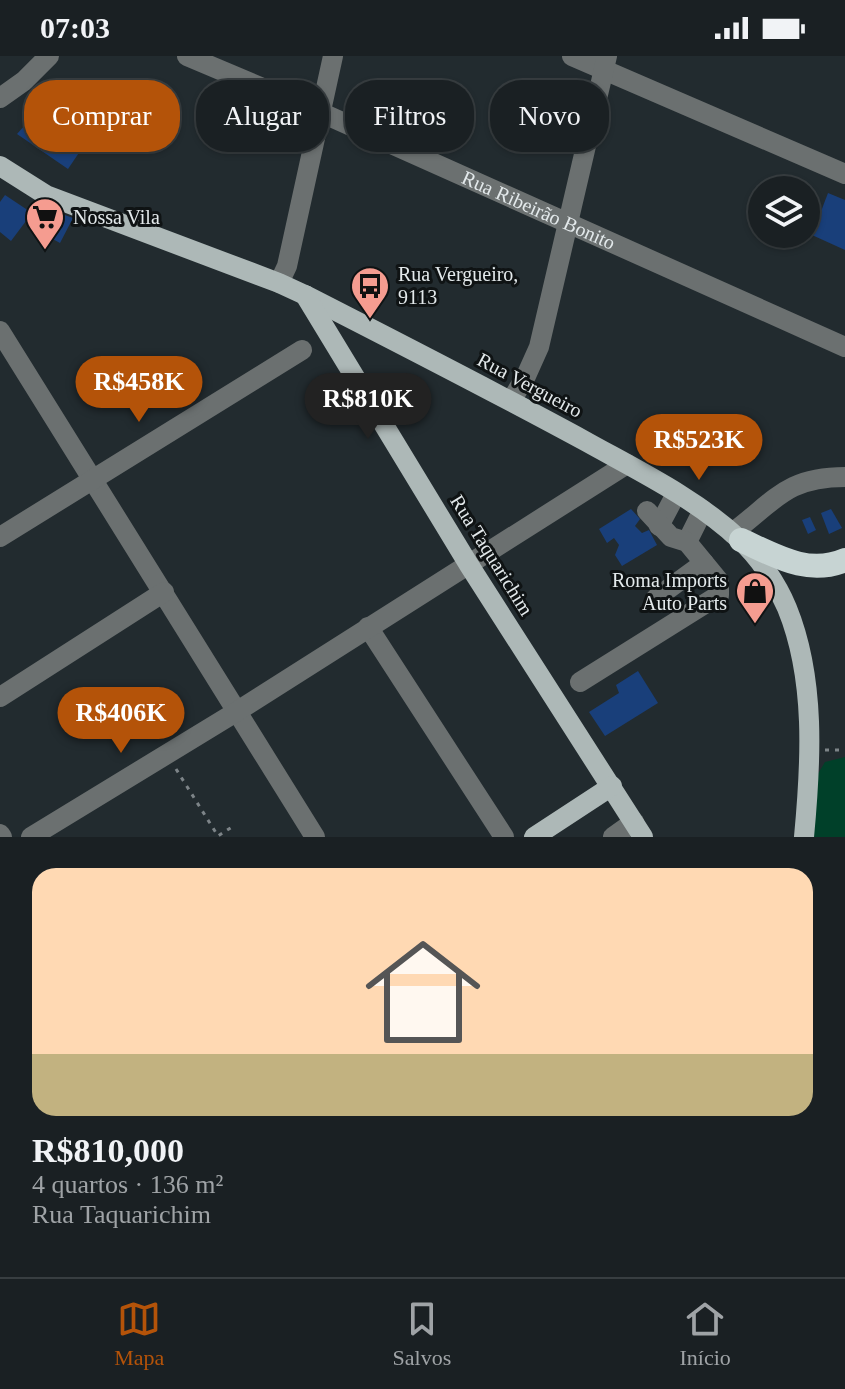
<!DOCTYPE html>
<html lang="pt">
<head>
<meta charset="utf-8">
<style>
  body { margin:0; font-family:Georgia,serif; background:#272d30; color:#f1f3f6; height:100vh; display:flex; flex-direction:column; font-size:30px; white-space:nowrap }
  * { box-sizing:border-box; margin:0 }
  p { font-size:26px; color:#9fa3a6 }
  .icon { flex:none; width:44px; height:44px; fill:none; stroke:currentColor; stroke-width:2; stroke-linecap:round; stroke-linejoin:round }
  .map { position:relative; height:781px; overflow:hidden }
  .details { display:flex; flex-direction:column; background:#1a2023; flex:1 }
  .details>* { flex:none }
  .banner { position:absolute; left:24px; top:24px; width:798px; height:72px; display:flex; gap:16px }
  .buttons { position:absolute; left:748px; top:120px; display:grid; gap:16px }
  .buttons a { display:grid; place-items:center; width:72px; height:72px; border-radius:50%; background:#1a2023; box-shadow:0 2px 6px #0004,0 0 0 2px #383e41; font-size:40px }
  .price { position:absolute; translate:-50% -68px; padding:0 18px; border-radius:28px; background:#b45309; color:#fff; font-size:26px; line-height:52px; filter:drop-shadow(0 2px 4px #0008) }
  .price::after { content:''; position:absolute; left:50%; top:48px; width:24px; height:18px; margin-left:-12px; background:inherit; clip-path:polygon(0 0,100% 0,50% 100%) }
  .price.current { background:#222; color:#fff }
  ul { padding:0; list-style:none }
  li { display:grid; align-content:center; gap:16px; height:424px; padding:0 32px }
  li+li { border-top:2px solid #383e41 }
  li span { display:grid; place-items:center; height:248px; border-radius:24px; color:#555 }
  li>.icon { margin-inline-start:auto }
  span .icon { width:144px; height:144px; fill:#fffc; stroke-width:1 }
  li b { font-size:34px }
  .chip { padding:0 28px; border-radius:32px; background:#1a2023; box-shadow:0 2px 6px #0004,0 0 0 2px #383e41; font-size:28px; line-height:72px }
  .chip.current { background:#b45309; color:#fff }
  .status { display:flex; justify-content:space-between; align-items:center; height:56px; padding:0 40px; background:#1a2023; direction:ltr }
  .status svg { height:22px; fill:currentColor }
  .dock { display:flex; justify-content:space-around; align-items:center; height:112px; border-top:2px solid #383e41; background:#1a2023; font-size:22px; color:#9fa3a6 }
  .dock a { display:grid; justify-items:center; gap:4px }
  .dock .current { color:#b45309 }
  .map>svg:first-child { display:block }
  .green { fill:#004029 }
  .building { fill:#193f7a }
  .lines { fill:none; stroke-linecap:round; stroke-linejoin:round }
  .path { stroke:#7d8488; stroke-width:3; stroke-dasharray:4 6; stroke-linecap:butt }
  .minor { stroke:#6b7070; stroke-width:20 }
  .major { stroke:#adb8b7; stroke-width:20 }
  .highway { stroke:#c7d4d3; stroke-width:24 }
  .labels { text-anchor:middle; dominant-baseline:central; stroke-width:6; stroke-linejoin:round; paint-order:stroke }
  .street-label { font-size:20px; fill:#e3e9eb; stroke:#0f1314 }
  .poi-label { font-size:20px; fill:#e3e9eb; stroke:#0f1314; text-anchor:start }
</style>
</head>
<body>
<div class="status"><b>07:03</b><svg viewBox="0 0 49 12"><path d="M0 12V9h3v3zM5 12V6h3v6zM10 12V3h3v9zM15 12V0h3v12zM26 1h20v11H26zM47 4h2v5h-2z"/></svg></div>
<div class="map">
<svg width="845" height="781" viewBox="0 0 845 781">
  <rect width="100%" height="100%" fill="#222b2f"/>
  <polygon class="green" points="845,701 845,781 812,781 816,721 825,706"/>
  <g class="building">
    <polygon points="50,41 95,73 68,113 17,78"/>
    <polygon points="828,137 845,144 845,194 812,179"/>
    <polygon points="5,139 32,157 11,185 0,176 0,146"/>
    <polygon points="43,151 73,162 60,187 49,181 53,169 37,161"/>
    <polygon points="631,453 640,463 635,470 642,477 649,474 657,489 622,510 615,499 619,489 614,482 607,487 599,473"/>
    <polygon points="831,453 842,472 829,478 821,457"/>
    <polygon points="810,461 816,474 808,478 802,464"/>
    <polygon points="638,615 658,647 605,680 589,656 619,637 616,629"/>
  </g>
  <g class="lines">
    <g class="path">
      <polyline points="825,694 845,694"/>
      <polyline points="176,713 218,780 235,769"/>
    </g>
    <g class="minor">
      <path id="s1" d="M187 0 322 57 845 291"/>
      <polyline points="572,0 845,118"/>
      <polyline points="0,42 24,25 49,0"/>
      <polyline points="279,227 287,210 333,0"/>
      <polyline points="0,275 315,781"/>
      <polyline points="511,345 526,320 539,291 607,0"/>
      <polyline points="659,470 676,438"/>
      <path d="M732 477C775 445 786 421 845 421"/>
      <polyline points="0,481 302,294"/>
      <polyline points="687,486 703,454"/>
      <polyline points="656,542 704,507"/>
      <polyline points="368,571 504,781"/>
      <polyline points="580,626 719,539 719,525 687,486 671,481 647,455"/>
      <polyline points="0,641 164,536"/>
      <polyline points="0,778 2,781"/>
      <polyline points="31,781 236,656 627,408"/>
      <polyline points="613,781 634,766"/>
    </g>
    <g class="major">
      <path d="M0 110 46 139 279 227 305 239C399 287 493 335 585 385 637 414 695 442 739 483 759 501 777 528 787 552 816 623 811 707 804 781"/>
      <polyline points="305,239 469,509 643,781"/>
      <polyline points="534,781 612,730"/>
    </g>
    <path class="highway" d="M741 484C776 500 808 520 845 504"/>
  </g>
  <defs>
    <symbol id="supermarket-pin" viewBox="-11 -11 22 30"><path d="M0 17L-7.5 6A9.5 9.5 0 1 1 7.5 6Z" fill="#f59c90" stroke="#0f1314"/><path d="M-6-5.5h2.5l.6 2H6L4.5 2H-2.5L-4.4-4H-6ZM-1.5 3.2a1.3 1.3 0 1 0 .1 0ZM3 3.2a1.3 1.3 0 1 0 .1 0Z" fill="#111"/></symbol>
    <symbol id="bus-pin" viewBox="-11 -11 22 30"><path d="M0 17L-7.5 6A9.5 9.5 0 1 1 7.5 6Z" fill="#f59c90" stroke="#0f1314"/><path d="M-5-6H5V4H4V6H2V4H-2V6H-4V4H-5ZM-3.5-4V0h7V-4ZM-3.5 1.2v1.5H-2V1.2ZM2 1.2v1.5H3.5V1.2Z" fill="#111"/></symbol>
    <symbol id="shop-pin" viewBox="-11 -11 22 30"><path d="M0 17L-7.5 6A9.5 9.5 0 1 1 7.5 6Z" fill="#f59c90" stroke="#0f1314"/><path d="M-5-2.5h2.3a2.7 3.5 0 0 1 5.4 0H5L5.5 6h-11ZM-1.5-2.5h3a1.5 2.3 0 0 0-3 0Z" fill="#111"/></symbol>
  </defs>
  <g fill-rule="evenodd">
    <use href="#supermarket-pin" x="23" y="139" width="44" height="60"/>
    <use href="#bus-pin" x="348" y="208" width="44" height="60"/>
    <use href="#shop-pin" x="733" y="513" width="44" height="60"/>
  </g>
  <g class="labels">
    <g class="street-label">
      <text stroke="none"><textPath href="#s1" startOffset="384">Rua Ribeirão Bonito</textPath></text>
      <text transform="translate(530 329) rotate(28)">Rua Vergueiro</text>
      <text transform="translate(492 499) rotate(58)">Rua Taquarichim</text>
    </g>
    <g class="poi-label">
      <text x="73" y="161">Nossa Vila</text>
      <text x="398" y="218">Rua Vergueiro,<tspan x="398" dy="23">9113</tspan></text>
      <text x="727" y="524" text-anchor="end">Roma Imports<tspan x="727" dy="23">Auto Parts</tspan></text>
    </g>
  </g>
</svg>
<div class="buttons">
<a><svg class="icon" aria-label="layers" viewBox="0 0 24 24"><path d="M12 4l9 5-9 5-9-5zM3 14l9 5 9-5"/></svg></a>
</div>
<b class="price" style="left:139px;top:368px">R$458K</b>
<b class="price current" style="left:368px;top:385px">R$810K</b>
<b class="price" style="left:699px;top:426px">R$523K</b>
<b class="price" style="left:121px;top:699px">R$406K</b>
<div class="banner">
<a class="chip current">Comprar</a>
<a class="chip">Alugar</a>
<a class="chip">Filtros</a>
<a class="chip">Novo</a>
</div>
</div>
<section class="details">
<ul>
<li><span style="background:linear-gradient(#ffd9b3 75%,#c2b280 0)"><svg class="icon" aria-label="home" viewBox="0 0 24 24"><path d="M3 11l9-7 9 7M6 9v11h12V9"/></svg></span><div><b>R$810,000</b><p>4 quartos · 136 m²</p><p>Rua Taquarichim</p></div></li>
</ul>
</section>
<nav class="dock">
<a class="current"><svg class="icon" aria-label="map" viewBox="0 0 24 24"><path d="M3 6l6-2 6 2 6-2v14l-6 2-6-2-6 2zM9 4v14M15 6v14"/></svg>Mapa</a>
<a><svg class="icon" aria-label="saved" viewBox="0 0 24 24"><path d="M7 4h10v16l-5-4-5 4z"/></svg>Salvos</a>
<a><svg class="icon" aria-label="home" viewBox="0 0 24 24"><path d="M3 11l9-7 9 7M6 9v11h12V9"/></svg>Início</a>
</nav>
</body>
</html>
